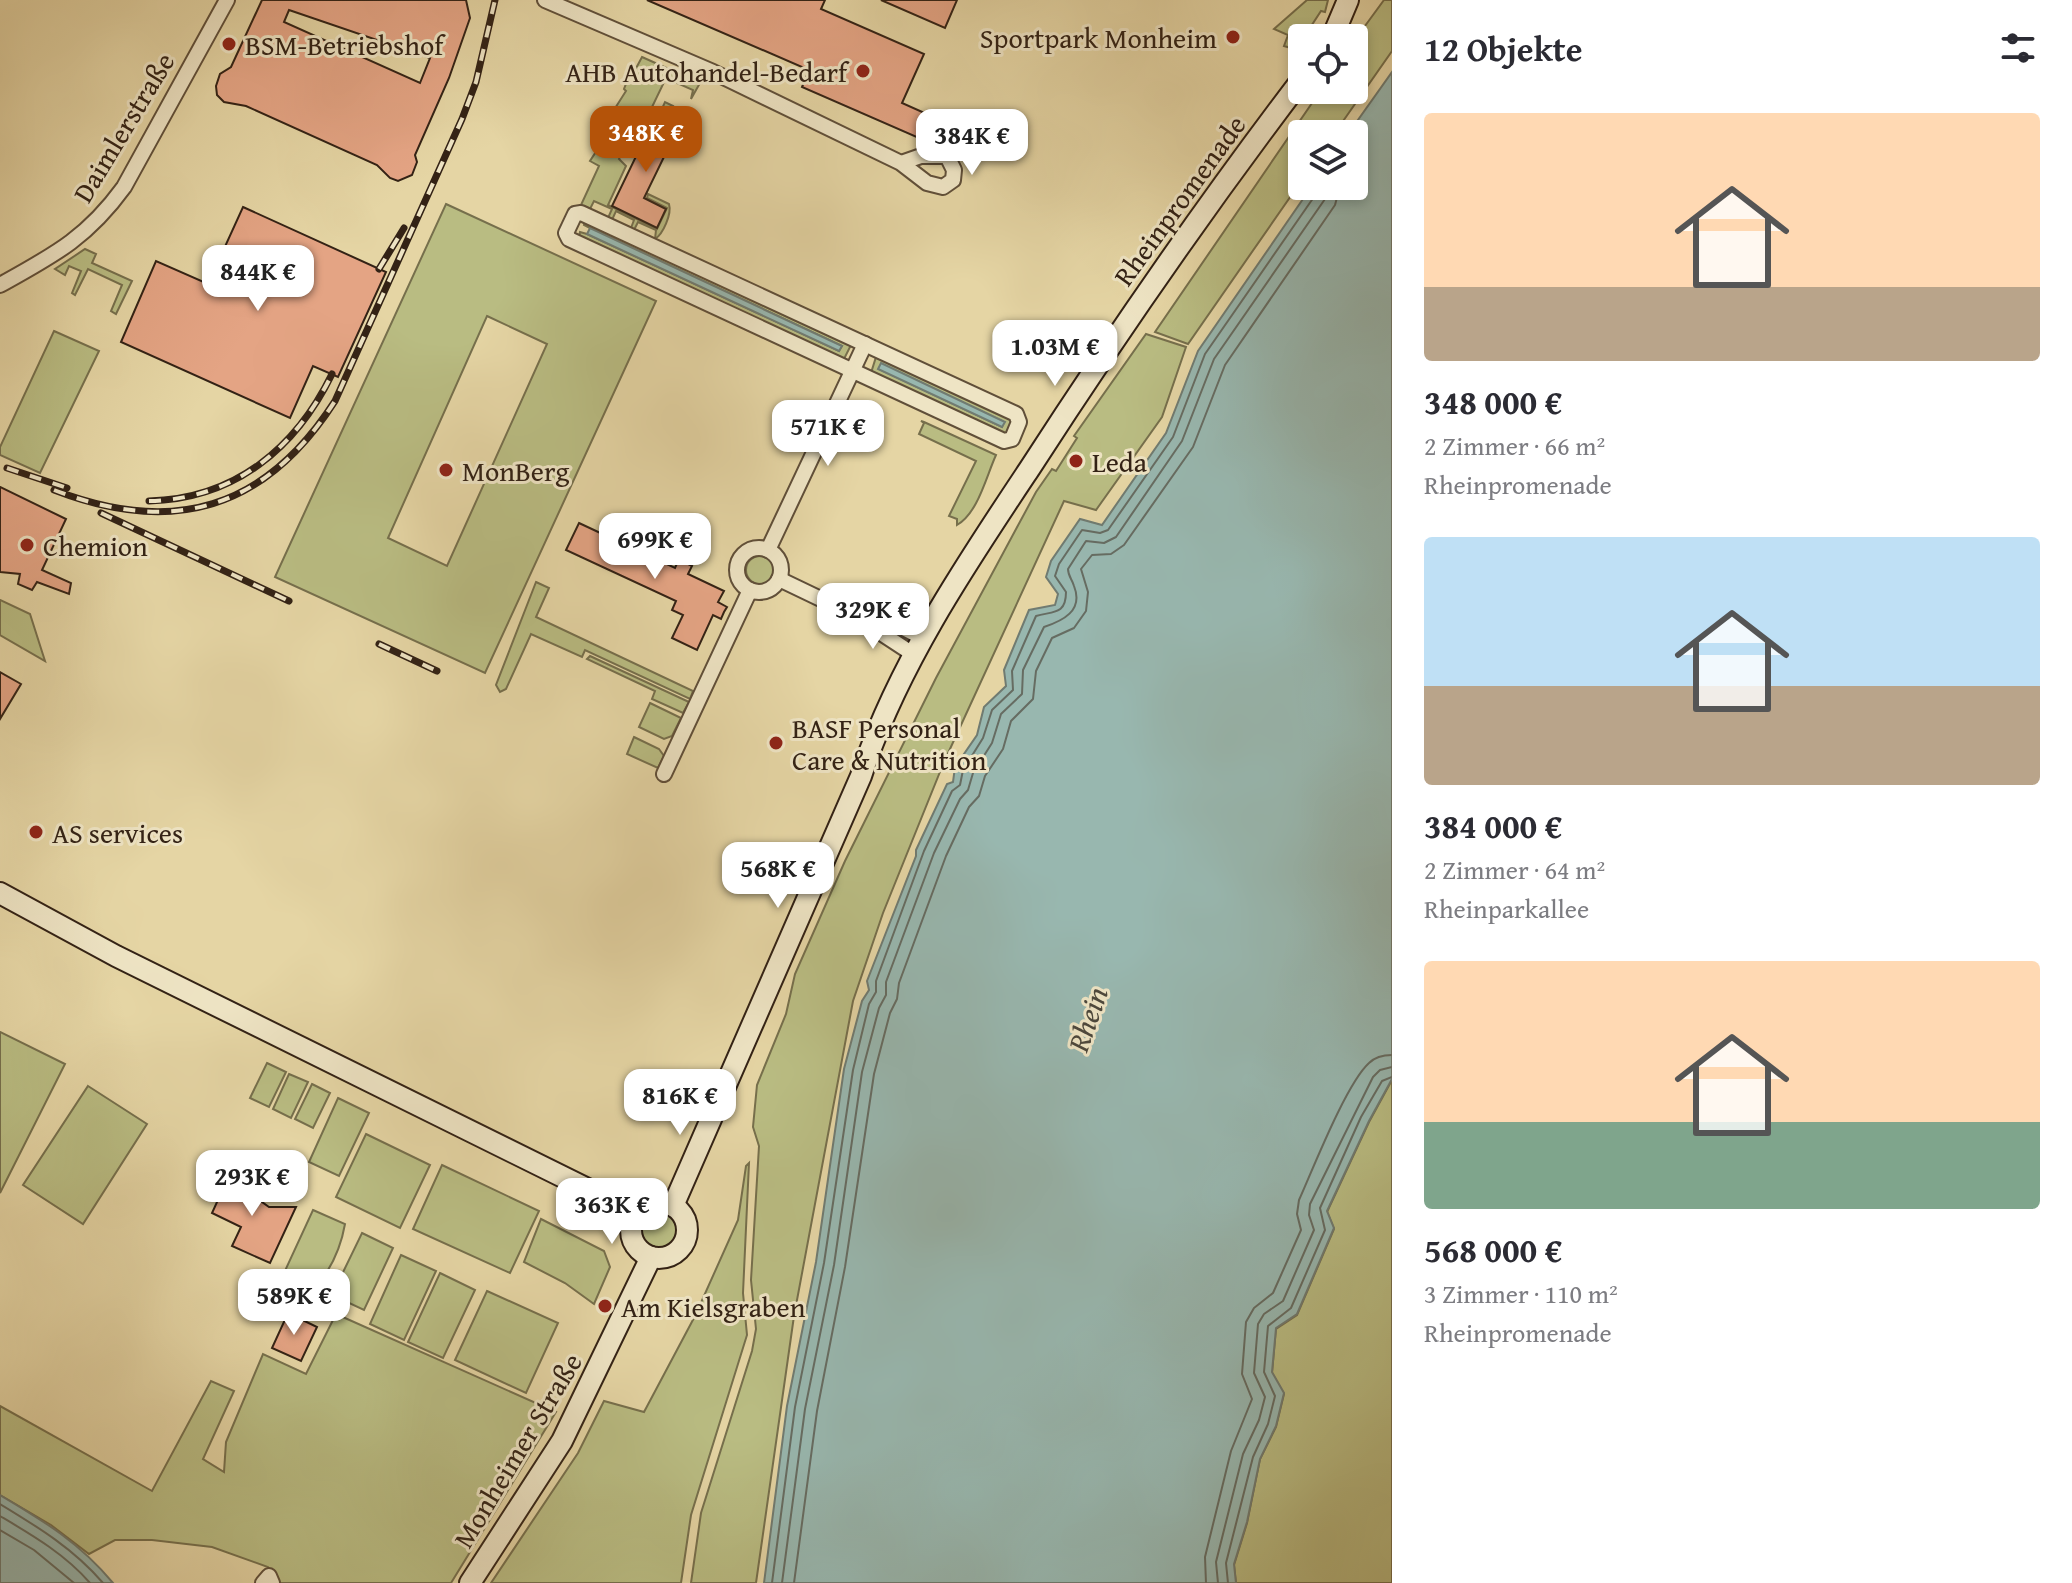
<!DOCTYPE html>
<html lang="de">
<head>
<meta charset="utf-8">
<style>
  body { margin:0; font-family:"Gentium Book Plus",serif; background:#f7f7f7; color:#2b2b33; height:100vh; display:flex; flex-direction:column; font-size:30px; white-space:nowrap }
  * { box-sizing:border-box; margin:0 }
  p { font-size:26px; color:#7c7c81 }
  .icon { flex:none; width:44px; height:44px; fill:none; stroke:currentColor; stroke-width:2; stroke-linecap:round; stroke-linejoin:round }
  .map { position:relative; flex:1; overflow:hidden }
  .details { display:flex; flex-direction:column; background:#fff; width:680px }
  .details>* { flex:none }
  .tools { position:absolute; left:1288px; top:24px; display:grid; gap:16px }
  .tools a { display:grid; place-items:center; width:80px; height:80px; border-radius:8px; background:#fff; box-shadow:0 4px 12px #0003; font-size:40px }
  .price { position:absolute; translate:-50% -68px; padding:0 18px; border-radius:16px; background:#fff; color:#222; font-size:26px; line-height:52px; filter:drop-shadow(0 2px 4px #0008) }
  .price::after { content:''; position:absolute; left:50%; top:48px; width:24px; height:18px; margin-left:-12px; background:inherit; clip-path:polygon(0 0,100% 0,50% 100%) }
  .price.current { background:#b45309; color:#fff }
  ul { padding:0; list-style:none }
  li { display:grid; align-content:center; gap:16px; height:424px; padding:0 32px }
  li span { display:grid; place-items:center; height:248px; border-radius:8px; color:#555 }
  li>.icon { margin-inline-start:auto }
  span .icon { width:144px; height:144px; fill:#fffc; stroke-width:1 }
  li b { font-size:34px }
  h2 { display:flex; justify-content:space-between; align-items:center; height:96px; padding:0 32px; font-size:34px }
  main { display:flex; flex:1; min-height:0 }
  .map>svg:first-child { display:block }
  .green { fill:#b9bc82; stroke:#766f4c; stroke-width:2; fill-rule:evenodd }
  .water { fill:#98b7af; stroke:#707b71; stroke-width:2 }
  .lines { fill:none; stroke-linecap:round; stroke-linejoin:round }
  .shore { stroke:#666c62; stroke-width:2 }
  .building { fill:#e4a484; stroke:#332215; stroke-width:2; fill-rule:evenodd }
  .street-casing { stroke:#604f39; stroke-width:18 }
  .secondary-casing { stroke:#332215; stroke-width:24 }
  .street { stroke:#eee4c4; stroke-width:14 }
  .secondary { stroke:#eee4c4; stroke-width:20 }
  .rail-casing { stroke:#332215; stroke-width:7 }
  .rail { stroke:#eee4c4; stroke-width:4; stroke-dasharray:12; stroke-linecap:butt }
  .poi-dot { fill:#8f2418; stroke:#eee4c4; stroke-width:3 }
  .labels { text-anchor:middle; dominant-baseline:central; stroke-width:6; stroke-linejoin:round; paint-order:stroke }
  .poi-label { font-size:28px; fill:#332215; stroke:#eee4c4; text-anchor:start }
  .street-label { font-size:28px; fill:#332215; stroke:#eee4c4 }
  .water-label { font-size:30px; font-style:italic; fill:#4c473c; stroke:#eee4c4 }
</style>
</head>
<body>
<main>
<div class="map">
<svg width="1392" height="1583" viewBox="0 0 1392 1583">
  <rect width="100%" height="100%" fill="#e5d5a4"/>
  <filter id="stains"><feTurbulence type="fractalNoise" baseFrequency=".0025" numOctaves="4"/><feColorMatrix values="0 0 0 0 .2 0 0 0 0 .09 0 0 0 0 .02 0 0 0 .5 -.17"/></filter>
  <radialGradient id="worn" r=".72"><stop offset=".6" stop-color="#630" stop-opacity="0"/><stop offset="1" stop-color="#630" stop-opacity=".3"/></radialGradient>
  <g class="green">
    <polygon points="1307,0 1328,0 1325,12 1321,11 1306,34 1308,37 1302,38 1298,50 1284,46 1288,35 1274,29"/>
    <polygon points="1384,0 1392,0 1392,51 1334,134 1302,134 1302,180 1188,344 1155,332 1321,90 1354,90 1354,41"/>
    <path d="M642 57 700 83 691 99 693 90 666 78 652 107 661 111 665 102 673 106 669 113 664 111 661 116 654 113 642 139 631 134 619 159 626 166 608 205 657 229 667 208 647 198 648 194 669 204C672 214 663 234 655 239L656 230 638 222 634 230 631 228 634 220 616 211 612 220 608 218 612 209 594 201 590 209 581 205 599 166 590 161 601 144 609 120H612V113L626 91 624 89 631 71 634 72Z"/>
    <path d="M446 204 656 301 485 673 275 577ZM487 316 547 344 447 566 388 538Z"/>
    <polygon points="585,221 851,345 844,359 579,237 580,232 587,234 839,351 842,346 590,228 584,225"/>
    <polygon points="85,249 96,254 92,263 132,281 116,314 111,311 122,285 88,269 75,295 72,293 81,271 69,266 65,275 55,269"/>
    <polygon points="54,331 99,351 40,473 0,455 0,447"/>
    <polygon points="1146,334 1186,347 1162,417 1096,510 1064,501 944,762 883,913 853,1001 794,1316 756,1583 691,1583 701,1513 752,1351 756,1329 751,1280 759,1146 753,1127 757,1085 786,1014 795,974 845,861 936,678 1036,492 1052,469 1056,471 1077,438 1074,436"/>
    <path d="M876 357 1012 420 1006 434 871 373ZM881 364 1004 422 1002 427 879 369Z"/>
    <path d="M921 421 924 422 996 455C986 477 978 513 957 525V519L949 516 976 461 919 434 924 423Z"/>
    <circle cx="760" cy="570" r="14"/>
    <polygon points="536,582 549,588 536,617 693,691 690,699 585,650 582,657 531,634 506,689 500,692 496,685"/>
    <polygon points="0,600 30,614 45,661 0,635"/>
    <polygon points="590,656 689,702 683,713 652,699 655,691 587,659"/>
    <polygon points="650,703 681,718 672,736 664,739 639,727"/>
    <polygon points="634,737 659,749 664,756 658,768 627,754"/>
    <polygon points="0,1032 65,1064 0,1193"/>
    <polygon points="267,1063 286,1072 269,1107 250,1098"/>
    <polygon points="289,1074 308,1082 291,1118 273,1109"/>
    <polygon points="1392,1080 1392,1583 1236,1583 1234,1565 1247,1523 1260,1459 1276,1427 1284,1394 1272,1373 1276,1329 1297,1315 1334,1229 1327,1212 1369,1122"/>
    <polygon points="312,1084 330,1093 313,1128 295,1119"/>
    <polygon points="88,1086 147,1124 83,1224 23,1185"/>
    <polygon points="338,1098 369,1113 339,1176 309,1162"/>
    <polygon points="366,1134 430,1165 400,1228 336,1197"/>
    <polygon points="749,1163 743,1293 747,1335 691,1515 681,1583 491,1583 578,1453 604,1401 644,1412 695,1316 738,1220 746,1166"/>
    <polygon points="442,1165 539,1211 510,1273 413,1229"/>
    <path d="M313 1210 345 1224C341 1247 331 1269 316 1287L284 1273Z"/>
    <circle cx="659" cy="1230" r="19"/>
    <polygon points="541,1219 604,1251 610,1267 594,1304 565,1283 524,1262"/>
    <polygon points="362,1233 393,1248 364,1310 332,1295"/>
    <polygon points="401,1255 436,1271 404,1340 370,1324"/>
    <polygon points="440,1273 475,1290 443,1358 408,1342"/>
    <polygon points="487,1291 558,1323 526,1393 455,1360"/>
    <polygon points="336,1314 556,1412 451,1583 280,1583 268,1567 212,1547 152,1540 115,1540 89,1554 51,1525 0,1495 0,1406 152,1491 211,1381 234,1391 203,1459 224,1472 226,1442 263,1354 306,1374"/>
  </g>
  <g class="water">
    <polygon points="1392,72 1392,1079 1369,1121 1327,1211 1334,1228 1297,1314 1276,1328 1272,1372 1284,1393 1276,1426 1260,1459 1247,1522 1234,1564 1236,1583 764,1583 787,1406 816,1262 844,1069 862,1001 869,990 867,981 916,856 916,850 947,784 953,782 955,767 977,735 984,707 1006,686 1004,670 1029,610 1055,605 1058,594 1046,577 1051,561 1080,519 1102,525 1166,433 1198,351 1312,186 1354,186 1354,134 1348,134"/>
    <polygon points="590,228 842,346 839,351 587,234"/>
    <polygon points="881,363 1005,422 1002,427 878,369"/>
    <path d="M0 1495C44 1521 80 1543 113 1583H0Z"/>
  </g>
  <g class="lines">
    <g class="shore">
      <path d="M0 1504C38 1527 74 1549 103 1583"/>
      <path d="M0 1516C32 1535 65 1554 90 1583"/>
      <polyline points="0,1530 34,1550 74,1583"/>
      <path d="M772 1583 795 1407 824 1263 853 1070 869 1004 876 992V981L924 851 952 791 960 785 963 770 983 738 992 710 1013 690 1012 671 1036 616C1053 611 1066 615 1066 592L1055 576 1059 564 1082 530 1100 533 1108 530 1173 437 1205 354 1316 194 1318 186"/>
      <path d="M782 1583 805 1409 834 1265 862 1072 879 1008 886 995V982L934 853 960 799 968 790 973 773 992 743 1001 714 1022 694 1023 670 1044 627C1062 621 1084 611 1074 586 1072 579 1068 576 1068 569L1086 541 1104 543 1116 537 1182 441 1214 359 1325 199 1328 186"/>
      <polyline points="794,1583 817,1411 845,1267 874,1074 890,1013 897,999 899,983 946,856 969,807 979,796 985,776 1003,749 1011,721 1033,699 1036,671 1052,638 1074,628 1086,611 1088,592 1081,569 1092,555 1111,554 1124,545 1193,447 1225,365 1335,205 1340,186"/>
      <path d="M1206 1583 1205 1557 1231 1451 1252 1399 1242 1374 1246 1322 1254 1308 1273 1293 1301 1230 1297 1214 1299 1200C1313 1169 1346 1084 1369 1063 1375 1057 1383 1055 1392 1055"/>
      <polyline points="1218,1583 1216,1562 1243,1454 1259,1420 1265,1397 1254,1373 1258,1324 1264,1314 1283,1301 1314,1230 1309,1215 1310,1204 1373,1077 1380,1070 1392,1067"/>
      <polyline points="1228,1583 1226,1563 1253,1457 1268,1424 1275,1396 1264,1372 1268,1326 1291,1308 1325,1230 1320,1208 1361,1117 1382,1081 1392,1077"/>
    </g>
  </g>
  <g class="building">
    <path d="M262 0H466L470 18 449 78 415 155 417 162 412 175 398 181 390 178 377 165 246 106 224 102 217 95 216 86 220 74 231 67ZM289 10 430 58 420 83 284 22Z"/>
    <polygon points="647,0 825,0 821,9 924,54 902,103 938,119 928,142 802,87 809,70"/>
    <polygon points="881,0 957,0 945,28"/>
    <polygon points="656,115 679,126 644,198 666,209 657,228 612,206"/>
    <polygon points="243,207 386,272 338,377 313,366 290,418 121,342 156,261 208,284"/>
    <polygon points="0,487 66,519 42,570 71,583 69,594 37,582 32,590 18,584 20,574 0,572"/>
    <polygon points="579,523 675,568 679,559 692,566 688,574 724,591 718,602 727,607 724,612 721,619 713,615 697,650 672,638 683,615 672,610 676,601 566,550"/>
    <polygon points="0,672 21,684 0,719"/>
    <polygon points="232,1169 255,1180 251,1194 269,1207 296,1207 270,1263 232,1246 241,1227 212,1213"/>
    <polygon points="288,1313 317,1327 301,1361 272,1348"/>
  </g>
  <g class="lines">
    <defs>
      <g id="street">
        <polyline points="545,0 713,72 901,163 927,183 943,187 953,180 954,170 947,156 921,156 901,163"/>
        <polygon points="581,213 1016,414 1019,422 1012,439 1004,441 569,239 566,233 575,214"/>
        <path d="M0 285C54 255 87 238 124 187L227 0"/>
        <circle cx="759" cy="570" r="22"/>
        <polyline points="768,550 865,344"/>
        <polyline points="779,579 852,614 916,656"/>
        <polyline points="856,615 886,619 925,639"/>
        <polyline points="664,774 750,590"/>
        <polyline points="263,1583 269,1576 272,1583"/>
      </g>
      <g id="secondary">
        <polyline points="1332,38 1348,0"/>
        <polyline points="0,893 116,956 636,1213"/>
        <circle cx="659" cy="1230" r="28"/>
        <path d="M673 1206 861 776C897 666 966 564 1030 468 1116 335 1206 205 1302 79"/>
        <polyline points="470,1583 562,1441 651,1257"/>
      </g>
    </defs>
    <use href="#street" class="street-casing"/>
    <use href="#secondary" class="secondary-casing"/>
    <use href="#street" class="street"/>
    <use href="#secondary" class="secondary"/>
    <defs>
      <g id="rail">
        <polyline points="379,269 404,228"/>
        <polyline points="7,468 67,488"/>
        <path d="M54 490C173 536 265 510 335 401L462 119 476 82 495 0"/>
        <path d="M149 501C235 499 296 448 332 374"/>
        <polyline points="101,513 289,601"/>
        <polyline points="379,644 437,671"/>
      </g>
    </defs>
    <use href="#rail" class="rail-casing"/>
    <use href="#rail" class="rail"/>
  </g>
  <g class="poi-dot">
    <circle cx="1233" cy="37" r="8"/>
    <circle cx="229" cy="44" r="8"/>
    <circle cx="863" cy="71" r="8"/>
    <circle cx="1076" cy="461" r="8"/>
    <circle cx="446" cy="470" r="8"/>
    <circle cx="27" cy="545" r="8"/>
    <circle cx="776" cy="743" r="8"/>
    <circle cx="36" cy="832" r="8"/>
    <circle cx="605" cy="1306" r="8"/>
  </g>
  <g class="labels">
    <g class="poi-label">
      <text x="1217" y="37" text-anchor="end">Sportpark Monheim</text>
      <text x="245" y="44">BSM-Betriebshof</text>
      <text x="847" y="71" text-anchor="end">AHB Autohandel-Bedarf</text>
      <text x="1092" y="461">Leda</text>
      <text x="462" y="470">MonBerg</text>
      <text x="43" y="545">Chemion</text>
      <text x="792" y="727">BASF Personal<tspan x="792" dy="32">Care &amp; Nutrition</tspan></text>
      <text x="52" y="832">AS services</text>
      <text x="621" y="1306">Am Kielsgraben</text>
    </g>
    <g class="street-label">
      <text transform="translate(123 127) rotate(-59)">Daimlerstraße</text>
      <text transform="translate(1179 200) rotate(-54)">Rheinpromenade</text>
      <text transform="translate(517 1450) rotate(-59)">Monheimer Straße</text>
    </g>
    <g class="water-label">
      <text transform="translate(1087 1019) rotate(-71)">Rhein</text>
    </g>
  </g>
  <rect width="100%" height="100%" filter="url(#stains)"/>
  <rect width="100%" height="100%" fill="url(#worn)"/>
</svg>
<div class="tools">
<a><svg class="icon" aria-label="locate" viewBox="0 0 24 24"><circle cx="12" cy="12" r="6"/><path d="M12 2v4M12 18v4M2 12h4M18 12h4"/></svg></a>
<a><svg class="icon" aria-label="layers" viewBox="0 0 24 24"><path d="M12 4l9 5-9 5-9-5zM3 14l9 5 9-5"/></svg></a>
</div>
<b class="price current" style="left:646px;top:174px">348K €</b>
<b class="price" style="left:972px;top:177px">384K €</b>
<b class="price" style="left:258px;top:313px">844K €</b>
<b class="price" style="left:1055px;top:388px">1.03M €</b>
<b class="price" style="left:828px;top:468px">571K €</b>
<b class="price" style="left:655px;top:581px">699K €</b>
<b class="price" style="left:873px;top:651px">329K €</b>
<b class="price" style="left:778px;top:910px">568K €</b>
<b class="price" style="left:680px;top:1137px">816K €</b>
<b class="price" style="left:252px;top:1218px">293K €</b>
<b class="price" style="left:612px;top:1246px">363K €</b>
<b class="price" style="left:294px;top:1337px">589K €</b>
</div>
<section class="details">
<h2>12 Objekte<svg class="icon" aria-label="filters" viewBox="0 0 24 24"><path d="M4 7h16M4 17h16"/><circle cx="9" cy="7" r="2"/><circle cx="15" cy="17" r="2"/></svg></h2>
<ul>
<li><span style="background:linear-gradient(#ffd9b3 70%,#b9a48a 0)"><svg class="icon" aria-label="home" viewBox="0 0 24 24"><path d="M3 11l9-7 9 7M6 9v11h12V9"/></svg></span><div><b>348 000 €</b><p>2 Zimmer · 66 m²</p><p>Rheinpromenade</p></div></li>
<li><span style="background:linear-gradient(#bfe0f5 60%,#b9a48a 0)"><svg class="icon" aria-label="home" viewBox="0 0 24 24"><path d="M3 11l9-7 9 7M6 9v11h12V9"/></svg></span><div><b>384 000 €</b><p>2 Zimmer · 64 m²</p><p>Rheinparkallee</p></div></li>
<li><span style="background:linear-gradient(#ffd9b3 65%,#7fa58c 0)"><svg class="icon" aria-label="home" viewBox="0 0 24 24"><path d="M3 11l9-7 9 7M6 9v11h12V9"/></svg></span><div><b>568 000 €</b><p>3 Zimmer · 110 m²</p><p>Rheinpromenade</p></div></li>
</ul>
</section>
</main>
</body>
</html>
